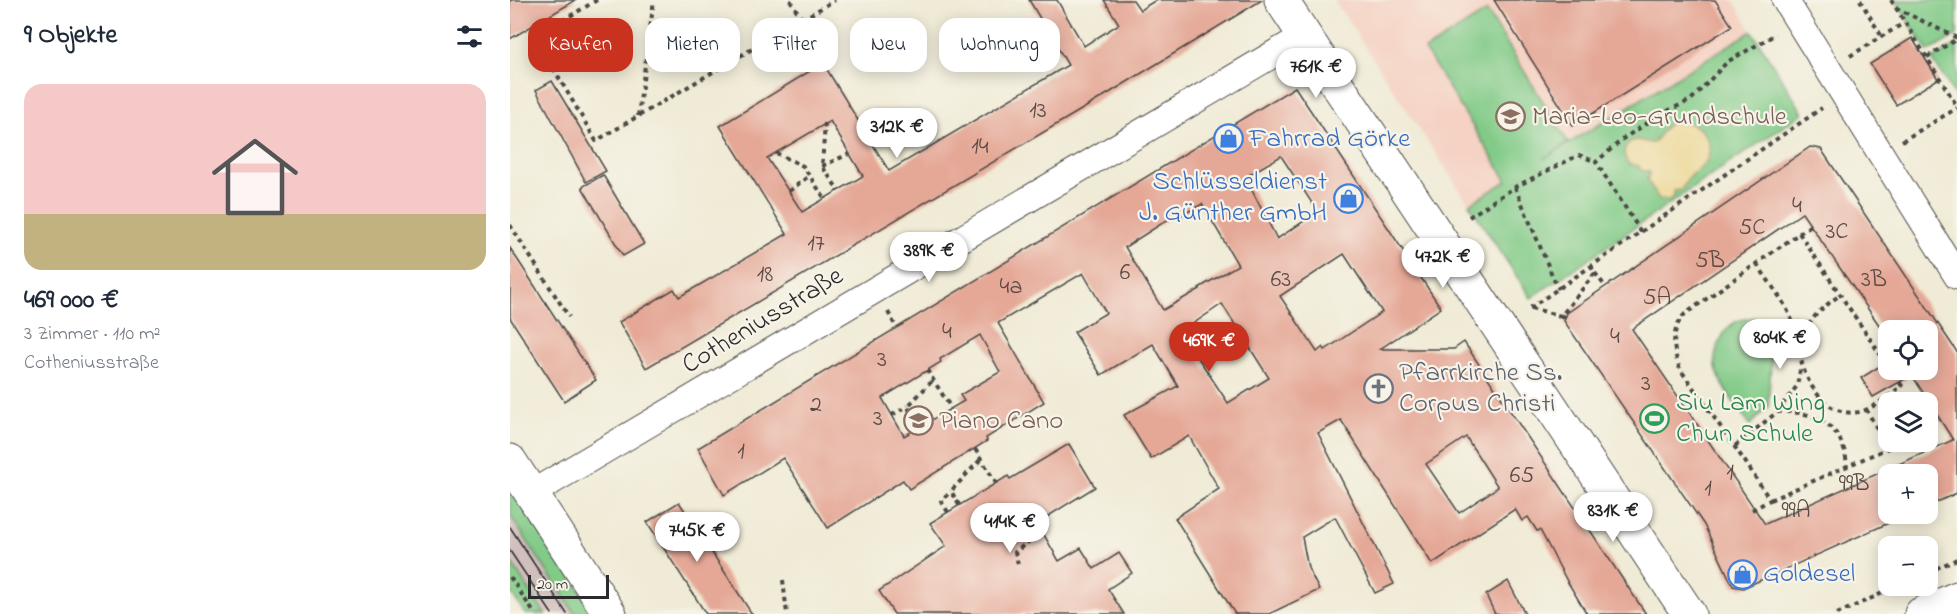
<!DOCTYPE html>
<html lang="de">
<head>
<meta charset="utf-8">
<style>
  body { margin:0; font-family:"Indie Flower",sans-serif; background:#f2f2f3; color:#1f2937; height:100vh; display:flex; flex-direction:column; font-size:22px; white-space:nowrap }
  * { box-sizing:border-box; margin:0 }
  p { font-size:20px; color:#747a83 }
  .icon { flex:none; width:33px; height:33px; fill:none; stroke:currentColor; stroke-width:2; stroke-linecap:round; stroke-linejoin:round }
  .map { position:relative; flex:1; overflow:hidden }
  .details { display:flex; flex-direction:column; background:#fff; width:510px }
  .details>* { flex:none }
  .top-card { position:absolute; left:18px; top:18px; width:570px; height:54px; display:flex; gap:12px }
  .buttons { position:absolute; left:1368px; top:320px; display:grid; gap:12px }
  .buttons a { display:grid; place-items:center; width:60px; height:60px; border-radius:12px; background:#fff; box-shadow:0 3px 15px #0003; font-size:30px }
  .scale { position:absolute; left:18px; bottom:15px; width:81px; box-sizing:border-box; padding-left:6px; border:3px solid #2b2b2b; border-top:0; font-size:16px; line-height:21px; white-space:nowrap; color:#2b2b2b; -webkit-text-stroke:4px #f7f3e8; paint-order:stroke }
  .price { position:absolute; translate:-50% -51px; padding:0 14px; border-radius:21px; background:#fff; color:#222; font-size:20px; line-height:39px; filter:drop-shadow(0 2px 3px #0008) }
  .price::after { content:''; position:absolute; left:50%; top:36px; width:18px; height:14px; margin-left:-9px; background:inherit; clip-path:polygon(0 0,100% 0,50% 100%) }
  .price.on { background:#c8321e; color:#fff }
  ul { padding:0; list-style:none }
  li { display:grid; align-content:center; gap:12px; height:318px; padding:0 24px }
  li span { display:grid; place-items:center; height:186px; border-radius:18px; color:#555 }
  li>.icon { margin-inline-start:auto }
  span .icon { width:108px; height:108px; fill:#fffc; stroke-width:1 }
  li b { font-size:26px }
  h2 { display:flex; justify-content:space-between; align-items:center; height:72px; padding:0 24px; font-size:26px }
  .chip { padding:0 21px; border-radius:18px; background:#fff; box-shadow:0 3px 15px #0003; font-size:21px; line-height:54px }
  .chip.on { background:#c8321e; color:#fff }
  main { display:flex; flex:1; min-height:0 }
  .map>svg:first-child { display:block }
  .built { fill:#f5d2c3 }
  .industrial { fill:#d1bfbd }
  .green { fill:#81ca87; stroke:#567a59; stroke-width:1.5 }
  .sand { fill:#eeda9e; stroke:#8c8264; stroke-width:1.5 }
  .building { fill:#e5a897; fill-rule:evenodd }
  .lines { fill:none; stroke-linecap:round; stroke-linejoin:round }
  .street-casing { stroke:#494845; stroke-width:28 }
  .secondary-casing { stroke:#494845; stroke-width:35 }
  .primary-casing { stroke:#494845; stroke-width:35 }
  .path { stroke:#494845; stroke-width:4; stroke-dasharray:4.5 4.5; stroke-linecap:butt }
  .street { stroke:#fff; stroke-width:26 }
  .secondary { stroke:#fff; stroke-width:33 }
  .primary { stroke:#fff; stroke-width:33 }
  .tram { stroke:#2b2b2b; stroke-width:1.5 }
  .labels { text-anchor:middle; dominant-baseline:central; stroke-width:4.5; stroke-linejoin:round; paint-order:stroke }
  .number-label { font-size:24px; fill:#5a4a46 }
  .education-label { font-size:27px; fill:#785e54; stroke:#f7f3e8; text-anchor:start }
  .shop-label { font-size:27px; fill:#366cbe; stroke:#f7f3e8; text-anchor:start }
  .street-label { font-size:27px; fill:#2b2b2b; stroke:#f7f3e8 }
  .worship-label { font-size:27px; fill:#5b616d; stroke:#f7f3e8; text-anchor:start }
  .leisure-label { font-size:27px; fill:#27864d; stroke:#f7f3e8; text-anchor:start }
</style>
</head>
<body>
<main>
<section class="details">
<h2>9 Objekte<svg class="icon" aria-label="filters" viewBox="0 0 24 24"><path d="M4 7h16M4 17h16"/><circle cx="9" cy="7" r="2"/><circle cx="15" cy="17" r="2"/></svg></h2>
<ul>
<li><span style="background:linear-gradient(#f6c9c9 70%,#c2b280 0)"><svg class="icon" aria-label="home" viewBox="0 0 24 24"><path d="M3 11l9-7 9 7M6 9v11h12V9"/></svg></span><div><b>469 000 €</b><p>3 Zimmer · 110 m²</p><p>Cotheniusstraße</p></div></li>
</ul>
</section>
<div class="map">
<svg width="1447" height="614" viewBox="0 0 1447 614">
  <rect width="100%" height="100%" fill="#f7f3e8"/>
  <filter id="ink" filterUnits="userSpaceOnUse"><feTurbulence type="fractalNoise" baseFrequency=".0167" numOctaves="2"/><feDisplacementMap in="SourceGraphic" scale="12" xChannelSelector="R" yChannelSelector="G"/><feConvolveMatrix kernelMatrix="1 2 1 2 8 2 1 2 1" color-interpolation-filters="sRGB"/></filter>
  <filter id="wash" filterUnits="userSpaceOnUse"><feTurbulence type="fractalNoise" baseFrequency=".008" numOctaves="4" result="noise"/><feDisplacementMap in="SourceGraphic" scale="24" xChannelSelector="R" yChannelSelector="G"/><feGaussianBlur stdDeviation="1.35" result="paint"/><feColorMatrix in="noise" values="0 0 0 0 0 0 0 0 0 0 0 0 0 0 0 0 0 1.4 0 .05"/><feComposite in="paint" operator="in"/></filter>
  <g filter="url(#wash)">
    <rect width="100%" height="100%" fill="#f0ebd6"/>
    <polygon class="built" points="824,0 1223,0 1242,31 959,204"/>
    <polygon class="industrial" points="0,515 65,614 35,614 0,561"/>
    <g class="green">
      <polygon points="1385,0 1447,0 1447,35 1418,52"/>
      <polygon points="977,11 1058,142 1033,159 1242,31 1293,113 1021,298 959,204 997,181 915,50"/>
      <polygon points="1447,44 1447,99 1422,59"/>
      <path d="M1246 318 1255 321 1259 327 1261 364 1258 407 1240 425C1229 409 1204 379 1205 359 1205 352 1209 344 1212 337 1219 322 1231 318 1246 318Z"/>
      <polygon points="0,484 86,614 65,614 0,515"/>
      <polygon points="0,561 35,614 15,614 0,591"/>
    </g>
    <path class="sand" d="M1163 122C1169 122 1176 122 1181 124 1197 130 1204 148 1196 162 1191 169 1184 172 1179 178 1176 181 1174 186 1171 190L1164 191V197L1159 200 1149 199 1137 180 1140 172 1130 170 1129 166 1119 164C1110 154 1114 140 1128 140 1134 141 1137 143 1143 143L1157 125Z"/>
    <g id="blocks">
      <g class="building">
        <polygon points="0,0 66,0 0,39"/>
        <path d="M519 0H547L574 46 609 24 594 0H623L630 10 646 0H752L581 104 136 368 109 322 164 289 169 297 277 234 210 126 313 63 379 171 558 65ZM320 121 353 176 292 212 257 158Z"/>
        <polygon points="984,0 1205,0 1222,26 1063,126"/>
        <polygon points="1402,38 1428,79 1386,105 1360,64"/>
        <polygon points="42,81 96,171 76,182 26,90"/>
        <path d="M785 87 931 308 870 349H944L954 342 1136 614H1077L1057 581 1030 530 1027 531 1018 517 1012 521 1005 509 922 564 831 420 808 433 884 584 865 593 825 517 792 537 798 568 809 590 759 614H725L665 518 709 489 679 436 641 459 614 415 668 386 643 344 591 375 564 332 596 313 573 273 488 323 534 402 476 438 477 441 399 489 393 480 318 528 273 458 214 495 188 448ZM771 156 808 212 767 239 735 177ZM692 204 728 265 689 288 690 289 653 310 615 247 668 213 670 216ZM834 254 872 312 815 350 813 347 807 352 770 296ZM712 304 759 378 718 403 671 332ZM470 335 490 372 450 395 454 401 394 436 372 398 431 362 430 359ZM956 437 988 487 949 513 916 464Z"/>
        <path d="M1300 147 1311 149 1447 352V493L1418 506V474H1378V513H1401L1233 588 1223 586 1194 525 1054 321 1057 313ZM1292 213 1378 338V330H1418V369H1378V361L1351 378 1363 397 1402 375 1443 440 1255 524 1122 329Z"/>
        <polygon points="93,175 134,244 113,256 72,187"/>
        <polygon points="0,248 86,380 54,401 0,318"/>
        <polygon points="559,444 585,487 527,523 549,561 571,548 584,569 609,553 622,573 598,589 614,614 384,614 369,591 436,546 420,523 498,476 500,479"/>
        <polygon points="169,502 242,614 196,614 137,522"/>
        <polygon points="998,581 1015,614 985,614 976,595"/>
      </g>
    </g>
  </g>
  <g filter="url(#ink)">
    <use href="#blocks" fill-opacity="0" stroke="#494845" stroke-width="1.5"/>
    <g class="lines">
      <defs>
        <g id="street">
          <polyline points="1275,0 1447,276"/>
          <polyline points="22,493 794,36"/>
        </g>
        <polyline id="secondary" points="771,0 1179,614"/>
        <g id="primary">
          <polyline points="0,461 100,614"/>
          <polyline points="1411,614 1447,598"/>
        </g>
      </defs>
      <use href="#street" class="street-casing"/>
      <use href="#secondary" class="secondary-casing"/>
      <use href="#primary" class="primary-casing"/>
      <g class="path">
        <polyline points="87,0 25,37 86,141 325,0"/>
        <polyline points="280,0 292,19"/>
        <polyline points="1350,0 1372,37"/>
        <polyline points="1381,0 1447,106"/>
        <polyline points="1386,8 1447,38"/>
        <polyline points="1340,56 1394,23"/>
        <polyline points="1417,57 1447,39"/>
        <polyline points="128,116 144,0"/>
        <polyline points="315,123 312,166 329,191"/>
        <polyline points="1392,141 1447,108"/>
        <polyline points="266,153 293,166 315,199"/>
        <polyline points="312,166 339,154"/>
        <polyline points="1005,187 1045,282 1049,289"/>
        <polyline points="279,191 299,176"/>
        <polyline points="959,217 1005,187 1069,155 1086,162"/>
        <polyline points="0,225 59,317"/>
        <polyline points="1131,232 1086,162 1114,138 1153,113 1181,100 1217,62 1266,34"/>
        <polyline points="1289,233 1378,366"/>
        <path d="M1247 264C1258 281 1273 299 1281 318 1288 334 1288 351 1293 367 1301 392 1323 420 1353 411 1367 406 1380 394 1392 386L1380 369"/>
        <polyline points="1085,273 1095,286"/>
        <polyline points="1020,308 1312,108"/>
        <polyline points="1021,308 1051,316"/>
        <polyline points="378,312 386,327"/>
        <polyline points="1055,317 1051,316 1085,273 1081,266"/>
        <path d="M1291 351C1296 321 1306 312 1330 295"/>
        <polyline points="417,370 441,408"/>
        <polyline points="1356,409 1378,448"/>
        <path d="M1267 412C1305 410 1334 425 1337 466"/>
        <polyline points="382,415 398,406"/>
        <polyline points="406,429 398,406 423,380"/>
        <polyline points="1418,431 1423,428"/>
        <polyline points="1225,446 1266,413 1287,386 1291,365"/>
        <polyline points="465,449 486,483"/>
        <polyline points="1260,500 1394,441"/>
        <polyline points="449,505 441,491 471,459"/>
        <path d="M1242 510 1260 500 1236 463 1170 369C1163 352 1160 329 1175 314L1301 225"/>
        <polyline points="438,512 431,501 441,491"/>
        <polyline points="508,564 505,552 522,539 514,527"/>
        <polyline points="1418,572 1447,559"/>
        <polyline points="0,577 25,614"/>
        <polyline points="273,580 277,614"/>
        <polyline points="1327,614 1390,585"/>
      </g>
      <use href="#street" class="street"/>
      <use href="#secondary" class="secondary"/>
      <use href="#primary" class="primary"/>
      <g class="tram">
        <polyline points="0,527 57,614"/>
        <polyline points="0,551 42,614"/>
      </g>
    </g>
  </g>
  <defs>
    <symbol id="school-ring" viewBox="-11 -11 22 22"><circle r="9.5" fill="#f7f3e8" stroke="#8d6e63" stroke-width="1.5"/><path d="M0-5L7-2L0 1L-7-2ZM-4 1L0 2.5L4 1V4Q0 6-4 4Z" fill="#8d6e63"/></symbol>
    <symbol id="shop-ring" viewBox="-11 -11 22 22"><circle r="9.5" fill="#f7f3e8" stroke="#3f7fe0" stroke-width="1.5"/><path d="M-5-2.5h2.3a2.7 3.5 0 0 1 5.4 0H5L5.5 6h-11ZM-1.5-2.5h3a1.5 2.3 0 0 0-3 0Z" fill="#3f7fe0"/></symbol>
    <symbol id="church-ring" viewBox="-11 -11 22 22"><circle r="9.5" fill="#f7f3e8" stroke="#6b7280" stroke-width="1.5"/><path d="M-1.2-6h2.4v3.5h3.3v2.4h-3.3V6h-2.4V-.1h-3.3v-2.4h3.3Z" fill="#6b7280"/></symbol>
    <symbol id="stadium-ring" viewBox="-11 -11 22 22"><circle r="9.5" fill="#f7f3e8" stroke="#2e9e5b" stroke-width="1.5"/><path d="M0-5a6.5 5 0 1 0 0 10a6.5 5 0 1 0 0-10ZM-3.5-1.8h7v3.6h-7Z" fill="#2e9e5b"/></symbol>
  </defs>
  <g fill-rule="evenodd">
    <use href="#school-ring" x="984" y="100" width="33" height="33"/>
    <use href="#shop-ring" x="702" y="122" width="33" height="33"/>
    <use href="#shop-ring" x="822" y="182" width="33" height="33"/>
    <use href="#church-ring" x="852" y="372" width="33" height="33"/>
    <use href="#stadium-ring" x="1128" y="402" width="33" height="33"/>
    <use href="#school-ring" x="392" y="404" width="33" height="33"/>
    <use href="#shop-ring" x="1216" y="558" width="33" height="33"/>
  </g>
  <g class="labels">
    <g class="number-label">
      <text x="528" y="111">13</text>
      <text x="470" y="147">14</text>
      <text x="1287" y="206">4</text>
      <text x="1242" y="228">5C</text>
      <text x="1327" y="232">3C</text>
      <text x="306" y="244">17</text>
      <text x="1200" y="261">5B</text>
      <text x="615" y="273">6</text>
      <text x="255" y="275">18</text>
      <text x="771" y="280">63</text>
      <text x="1364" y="280">3B</text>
      <text x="501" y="287">4a</text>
      <text x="1147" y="298">5A</text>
      <text x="437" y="332">4</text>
      <text x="1105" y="337">4</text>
      <text x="372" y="360">3</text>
      <text x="1136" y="384">3</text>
      <text x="306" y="405">2</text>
      <text x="368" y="419">3</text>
      <text x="231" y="452">1</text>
      <text x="1220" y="473">1</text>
      <text x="1012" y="476">65</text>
      <text x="1344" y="484">99B</text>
      <text x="1198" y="489">1</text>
      <text x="1286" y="511">99A</text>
    </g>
    <g class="education-label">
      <text x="1022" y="117">Maria-Leo-Grundschule</text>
      <text x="429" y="421">Piano Cano</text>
    </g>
    <g class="shop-label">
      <text x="739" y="139">Fahrrad Görke</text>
      <text x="817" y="182" text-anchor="end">Schlüsseldienst<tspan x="817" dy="31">J. Günther GmbH</tspan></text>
      <text x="1253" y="574">Goldesel</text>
    </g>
    <g class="street-label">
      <text transform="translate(253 321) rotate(-31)">Cotheniusstraße</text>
    </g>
    <g class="worship-label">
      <text x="889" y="373">Pfarrkirche Ss.<tspan x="889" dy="31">Corpus Christi</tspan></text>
    </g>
    <g class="leisure-label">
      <text x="1166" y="403">Siu Lam Wing<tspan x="1166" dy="31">Chun Schule</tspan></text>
    </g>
  </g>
</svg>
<div class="buttons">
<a><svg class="icon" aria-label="locate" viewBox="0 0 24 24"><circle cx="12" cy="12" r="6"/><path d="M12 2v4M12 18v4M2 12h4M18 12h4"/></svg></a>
<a><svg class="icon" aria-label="layers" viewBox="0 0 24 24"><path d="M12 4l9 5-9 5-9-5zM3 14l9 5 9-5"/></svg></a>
<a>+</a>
<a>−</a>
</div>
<div class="scale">20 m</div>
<b class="price" style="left:806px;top:99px">761K €</b>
<b class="price" style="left:387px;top:159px">312K €</b>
<b class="price" style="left:419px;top:283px">389K €</b>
<b class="price" style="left:933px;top:289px">472K €</b>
<b class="price" style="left:1270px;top:370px">804K €</b>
<b class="price on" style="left:699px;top:373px">469K €</b>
<b class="price" style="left:1103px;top:543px">831K €</b>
<b class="price" style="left:500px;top:554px">414K €</b>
<b class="price" style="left:187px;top:563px">745K €</b>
<div class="top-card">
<a class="chip on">Kaufen</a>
<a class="chip">Mieten</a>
<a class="chip">Filter</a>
<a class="chip">Neu</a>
<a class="chip">Wohnung</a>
</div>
</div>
</main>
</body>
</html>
